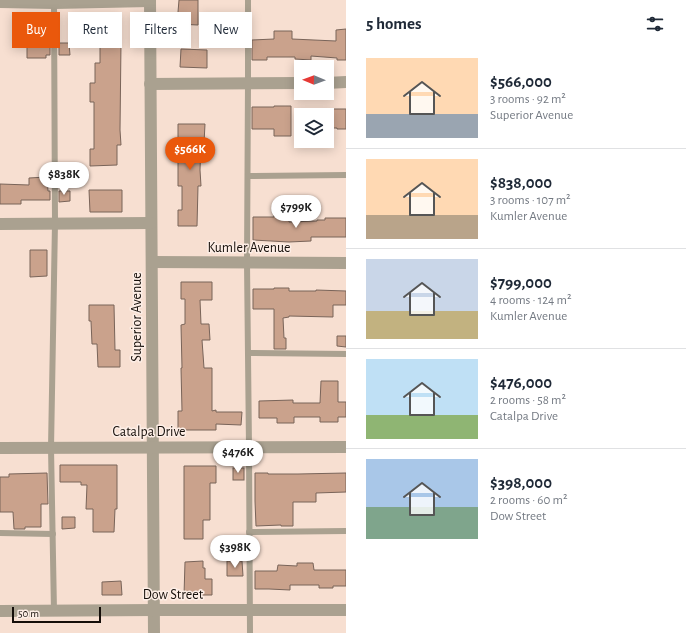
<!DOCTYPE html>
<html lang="en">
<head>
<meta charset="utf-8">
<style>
  body { margin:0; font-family:"Alegreya Sans",sans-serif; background:#f6f6f7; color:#1f2937; height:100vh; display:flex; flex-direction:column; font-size:15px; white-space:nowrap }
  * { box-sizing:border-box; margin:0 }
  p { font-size:13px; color:#747a83 }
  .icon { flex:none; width:22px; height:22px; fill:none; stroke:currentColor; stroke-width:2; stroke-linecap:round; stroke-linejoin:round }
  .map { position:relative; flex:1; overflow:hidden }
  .sheet { display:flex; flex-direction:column; background:#fff; width:340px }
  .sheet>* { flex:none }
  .guide { position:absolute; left:12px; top:12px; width:274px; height:36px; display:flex; gap:8px }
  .needle { width:26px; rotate:271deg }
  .buttons { position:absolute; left:294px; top:60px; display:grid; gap:8px }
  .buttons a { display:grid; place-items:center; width:40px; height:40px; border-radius:0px; background:#fff; box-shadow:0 2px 10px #0003; font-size:20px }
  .scale { position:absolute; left:12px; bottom:10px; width:89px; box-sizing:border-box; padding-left:4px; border:2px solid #150e09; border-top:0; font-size:11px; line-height:14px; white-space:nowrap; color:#150e09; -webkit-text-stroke:3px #fdeee6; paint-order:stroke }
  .price { position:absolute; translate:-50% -34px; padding:0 9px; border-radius:14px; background:#fff; color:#222; font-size:13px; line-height:26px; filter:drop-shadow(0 1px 2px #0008) }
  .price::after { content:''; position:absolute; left:50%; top:24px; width:12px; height:9px; margin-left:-6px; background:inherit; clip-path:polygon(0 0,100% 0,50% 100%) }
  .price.current { background:#ea580c; color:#fff }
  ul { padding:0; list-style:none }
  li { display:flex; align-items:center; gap:12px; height:100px; padding:0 20px }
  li+li { border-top:1px solid #e0e1e3 }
  li span { display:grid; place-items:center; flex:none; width:112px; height:80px; border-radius:0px; color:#555 }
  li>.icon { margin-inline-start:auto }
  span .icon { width:48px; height:48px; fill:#fffc; stroke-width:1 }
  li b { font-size:17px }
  h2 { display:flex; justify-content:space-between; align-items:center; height:48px; padding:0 20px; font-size:17px }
  .chip { padding:0 14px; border-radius:0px; background:#fff; box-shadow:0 2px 10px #0003; font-size:14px; line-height:36px }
  .chip.current { background:#ea580c; color:#fff }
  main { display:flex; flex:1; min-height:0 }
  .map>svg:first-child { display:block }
  .building { fill:#caa28c; stroke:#796459 }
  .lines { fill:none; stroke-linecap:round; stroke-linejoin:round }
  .service { stroke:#aaa190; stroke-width:6 }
  .minor { stroke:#aaa190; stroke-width:12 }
  .labels { text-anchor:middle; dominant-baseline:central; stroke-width:3; stroke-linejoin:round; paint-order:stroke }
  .street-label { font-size:14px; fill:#150e09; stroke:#fdeee6 }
</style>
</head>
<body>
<main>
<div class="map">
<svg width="346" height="633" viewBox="0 0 346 633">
  <rect width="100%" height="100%" fill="#f7dfd1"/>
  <g class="building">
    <polygon points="179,0 198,0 198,25 177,24"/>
    <polygon points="346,29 346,60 337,60 337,58 311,56 311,60 295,59 295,57 267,57 267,60 252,60 252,40 274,39 274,31 292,31 292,39 336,41 336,30"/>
    <polygon points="27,30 46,30 46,43 50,43 50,55 46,55 46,58 27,58"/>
    <polygon points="100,42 121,42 120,130 121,145 117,145 117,165 90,166 90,149 94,149 94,102 90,102 90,83 95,83 95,63 100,63"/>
    <polygon points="59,43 69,43 70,55 59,55"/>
    <polygon points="181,49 207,50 207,68 180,67"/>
    <polygon points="274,106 291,106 291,136 274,136 274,129 252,129 252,107 274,107"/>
    <polygon points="327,109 346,109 346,129 337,129 337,128 327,128"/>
    <polygon points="178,124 205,124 204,143 201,143 200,170 201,186 198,186 197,226 178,226 178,210 182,210 182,186 178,186"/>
    <polygon points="47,177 48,191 50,191 50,200 21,200 21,204 0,204 0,184 29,185 29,178"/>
    <polygon points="89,190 122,190 122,212 90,212"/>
    <polygon points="59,191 70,191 70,201 59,202"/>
    <polygon points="274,215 289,215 289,222 317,221 317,220 325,220 325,218 346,218 346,237 311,237 311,241 289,242 253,240 253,217 274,217"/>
    <polygon points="30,250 47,250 47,276 30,277"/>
    <polygon points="181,282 212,282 212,300 200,300 201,324 209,324 210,340 202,340 204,368 212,368 212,411 216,410 216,412 242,412 241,425 216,424 216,430 178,430 178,411 182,411 181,368 182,368 181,325 185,324 185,299 181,299"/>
    <polygon points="274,288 289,288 289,291 316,291 316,290 346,291 346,305 333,305 333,317 289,316 289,317 283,318 284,338 286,338 286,349 274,349 274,309 253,309 253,289 274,289"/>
    <polygon points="89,305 114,305 115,350 120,350 120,367 98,367 97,344 92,344 91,321 89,321"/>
    <polygon points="337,336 346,336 346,347 337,346"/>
    <polygon points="321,381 338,381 338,402 346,402 346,417 338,417 338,422 320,422 320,417 294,417 294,423 277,423 277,418 259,418 259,401 293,400 293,403 320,403"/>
    <polygon points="60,465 117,465 117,509 115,509 114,532 93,532 93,509 86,509 87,485 81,485 81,482 60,482"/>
    <polygon points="184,466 216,466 216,483 210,483 210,520 203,520 203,539 184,539"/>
    <rect x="233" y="468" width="11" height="12"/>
    <polygon points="47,473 48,504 41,504 41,527 25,527 25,529 14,529 13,512 0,512 0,477 9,477 9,474"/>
    <polygon points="255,473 268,473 268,474 298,474 346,473 346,492 316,493 316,502 293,502 293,526 281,526 281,525 256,526 255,501"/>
    <polygon points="62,517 75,517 75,528 62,529"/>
    <polygon points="203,561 203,568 205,568 205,579 212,579 212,595 184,595 185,562"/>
    <polygon points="227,561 242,561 243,576 227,576"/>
    <polygon points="297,563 313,563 314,570 346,570 346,586 333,586 333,588 319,588 319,585 290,585 290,590 269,589 255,589 255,571 277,571 278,565 297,566"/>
    <polygon points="121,581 122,595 102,595 102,582"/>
  </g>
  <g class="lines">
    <g class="service">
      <polyline points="248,0 248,83 247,263 249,447 250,633"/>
      <polyline points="54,2 55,223 51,448 54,611"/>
      <polyline points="248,176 346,175"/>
      <polyline points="248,353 346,354"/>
      <polyline points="249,532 346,531"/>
      <polyline points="0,533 53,534"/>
    </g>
    <g class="minor">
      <polyline points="150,0 154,633"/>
      <polyline points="0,2 54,3 150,1"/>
      <polyline points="327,83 346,82"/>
      <polyline points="150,84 301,83"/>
      <polyline points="0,224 151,223"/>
      <polyline points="152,262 346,263"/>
      <polyline points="0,448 346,447"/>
      <polyline points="0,611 154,610 346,610"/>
    </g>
  </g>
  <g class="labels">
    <g class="street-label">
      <text x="249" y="248">Kumler Avenue</text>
      <text transform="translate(137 317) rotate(-90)">Superior Avenue</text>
      <text x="149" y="432">Catalpa Drive</text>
      <text x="173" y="595">Dow Street</text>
    </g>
  </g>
</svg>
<div class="buttons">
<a><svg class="needle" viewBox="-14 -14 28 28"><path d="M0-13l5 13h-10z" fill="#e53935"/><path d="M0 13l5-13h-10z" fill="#747a83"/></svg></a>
<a><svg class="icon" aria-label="layers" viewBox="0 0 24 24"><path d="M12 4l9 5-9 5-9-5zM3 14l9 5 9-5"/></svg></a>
</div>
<div class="scale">50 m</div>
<b class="price current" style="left:190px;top:171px">$566K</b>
<b class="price" style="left:64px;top:196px">$838K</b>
<b class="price" style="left:296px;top:229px">$799K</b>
<b class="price" style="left:238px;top:474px">$476K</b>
<b class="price" style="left:235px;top:569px">$398K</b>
<div class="guide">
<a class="chip current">Buy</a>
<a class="chip">Rent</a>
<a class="chip">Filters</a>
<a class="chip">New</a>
</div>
</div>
<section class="sheet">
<h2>5 homes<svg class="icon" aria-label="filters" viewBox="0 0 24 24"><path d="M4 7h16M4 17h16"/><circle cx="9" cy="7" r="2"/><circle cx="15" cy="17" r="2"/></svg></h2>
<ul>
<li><span style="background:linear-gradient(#ffd9b3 70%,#9aa5b1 0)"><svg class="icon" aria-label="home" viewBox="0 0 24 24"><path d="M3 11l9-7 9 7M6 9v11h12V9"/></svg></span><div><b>$566,000</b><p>3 rooms · 92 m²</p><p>Superior Avenue</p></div></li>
<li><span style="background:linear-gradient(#ffd9b3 70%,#b9a48a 0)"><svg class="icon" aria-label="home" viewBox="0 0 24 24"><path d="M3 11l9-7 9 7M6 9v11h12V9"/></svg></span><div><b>$838,000</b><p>3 rooms · 107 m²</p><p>Kumler Avenue</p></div></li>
<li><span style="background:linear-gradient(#c9d6e8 65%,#c2b280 0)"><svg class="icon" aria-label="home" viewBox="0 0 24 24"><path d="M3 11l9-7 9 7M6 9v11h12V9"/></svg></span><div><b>$799,000</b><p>4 rooms · 124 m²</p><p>Kumler Avenue</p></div></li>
<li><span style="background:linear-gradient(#bfe0f5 70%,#8fb573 0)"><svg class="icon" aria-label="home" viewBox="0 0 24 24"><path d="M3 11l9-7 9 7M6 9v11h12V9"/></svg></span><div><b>$476,000</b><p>2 rooms · 58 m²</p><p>Catalpa Drive</p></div></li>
<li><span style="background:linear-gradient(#a9c7e8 60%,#7fa58c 0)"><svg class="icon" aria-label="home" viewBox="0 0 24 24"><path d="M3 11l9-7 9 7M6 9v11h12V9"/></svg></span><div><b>$398,000</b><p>2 rooms · 60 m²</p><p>Dow Street</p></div></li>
</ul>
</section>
</main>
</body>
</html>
